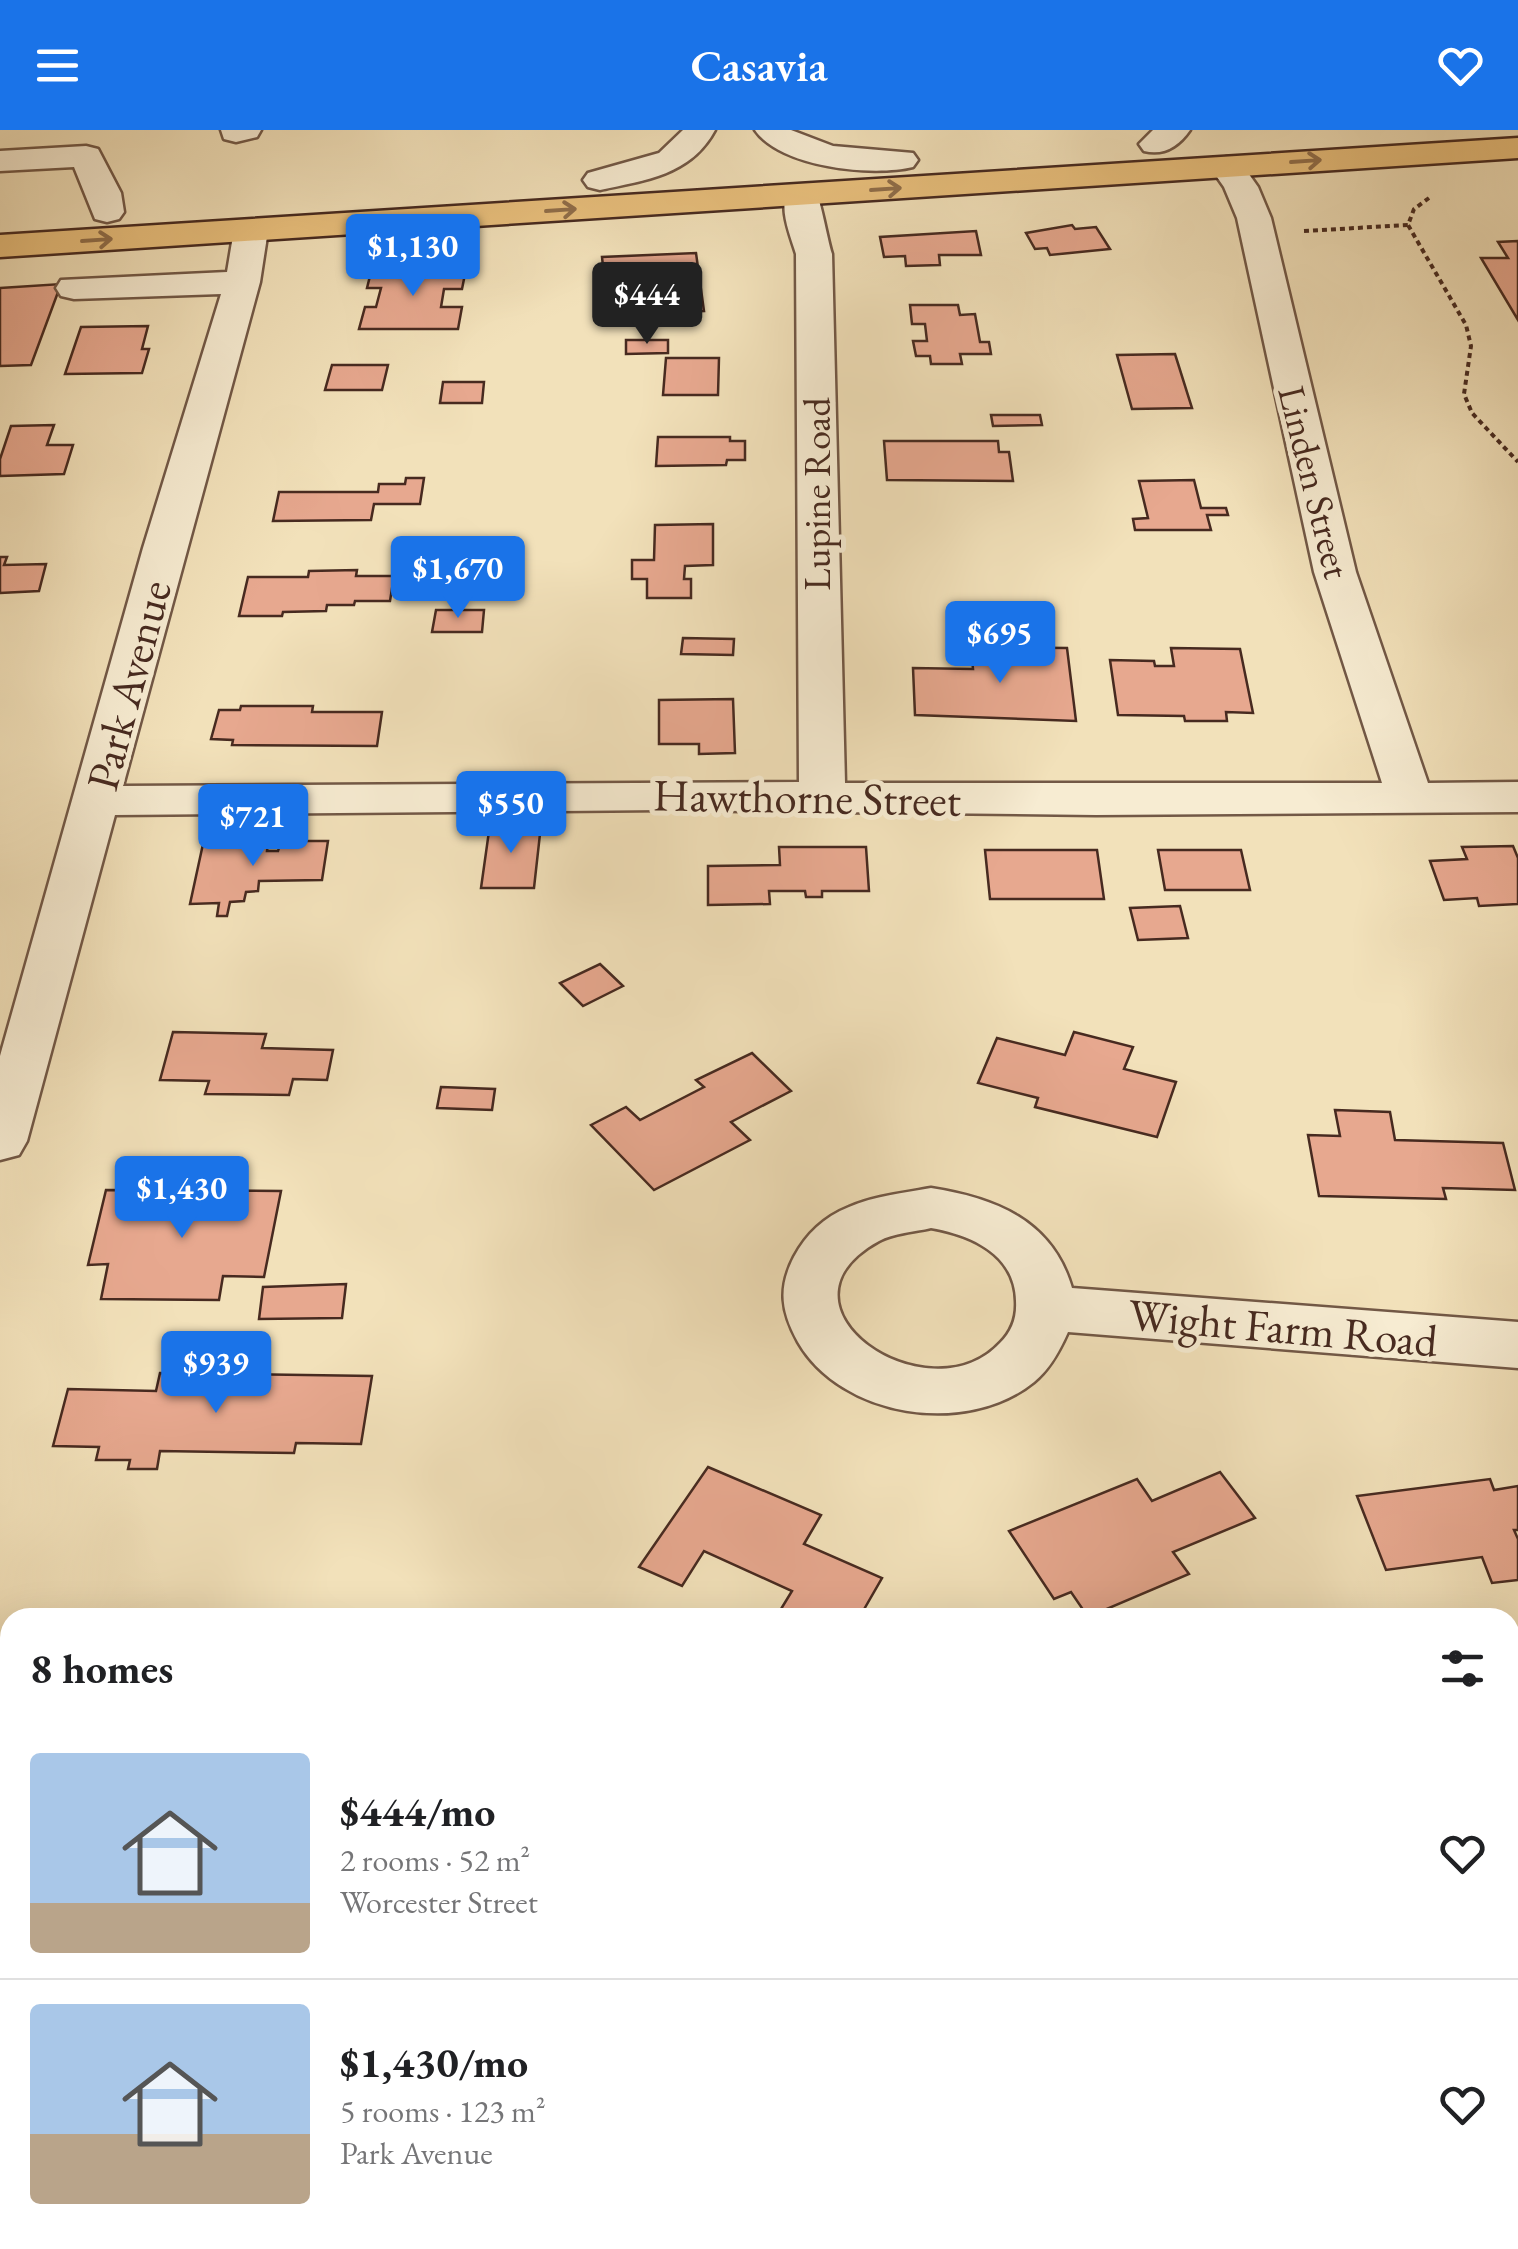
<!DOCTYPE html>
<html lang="en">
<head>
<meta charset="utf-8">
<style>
  body { margin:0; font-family:"EB Garamond",serif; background:#f6f6f6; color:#202124; height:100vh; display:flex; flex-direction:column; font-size:38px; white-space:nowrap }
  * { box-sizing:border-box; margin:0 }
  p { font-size:32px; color:#757577 }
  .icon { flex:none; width:55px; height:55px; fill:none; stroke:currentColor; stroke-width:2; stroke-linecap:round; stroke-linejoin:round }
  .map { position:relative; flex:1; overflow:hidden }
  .drawer { position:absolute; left:0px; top:1478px; width:1520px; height:642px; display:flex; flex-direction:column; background:#fff; border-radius:30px 30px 0 0; box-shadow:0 10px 40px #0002 }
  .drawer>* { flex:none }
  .price { position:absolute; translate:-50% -85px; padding:0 22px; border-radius:10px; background:#1a73e8; color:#fff; font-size:32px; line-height:65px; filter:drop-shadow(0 2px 5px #0008) }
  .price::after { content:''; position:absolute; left:50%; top:60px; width:30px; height:22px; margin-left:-15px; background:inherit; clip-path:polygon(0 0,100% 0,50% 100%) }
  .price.active { background:#222; color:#fff }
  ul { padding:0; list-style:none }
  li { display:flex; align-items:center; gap:30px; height:250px; padding:0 30px }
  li+li { border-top:2px solid #e0e0e0 }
  li span { display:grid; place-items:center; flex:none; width:280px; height:200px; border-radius:10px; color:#555 }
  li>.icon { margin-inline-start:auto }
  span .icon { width:120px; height:120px; fill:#fffc; stroke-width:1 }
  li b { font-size:42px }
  h2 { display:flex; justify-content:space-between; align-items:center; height:120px; padding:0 30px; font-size:42px }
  header { display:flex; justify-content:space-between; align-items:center; height:130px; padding:0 30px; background:#1a73e8; color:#fff; font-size:45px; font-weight:600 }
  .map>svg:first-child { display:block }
  .building { fill:#e7a88f; stroke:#472a20; stroke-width:2.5 }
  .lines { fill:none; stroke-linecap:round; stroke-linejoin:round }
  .minor-casing { stroke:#725846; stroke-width:5 }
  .highway-casing { stroke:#472a20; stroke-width:5 }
  .path { stroke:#472a20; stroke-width:4; stroke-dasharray:5 4; stroke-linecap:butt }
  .minor { fill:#f7ecd2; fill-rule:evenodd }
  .highway { fill:#e9c07d; fill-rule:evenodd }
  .oneway { stroke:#906e4a }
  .labels { text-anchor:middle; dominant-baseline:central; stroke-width:10; stroke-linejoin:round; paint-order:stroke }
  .far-street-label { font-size:38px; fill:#472a20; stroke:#f7ecd2 }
  .street-label { font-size:45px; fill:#472a20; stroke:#f7ecd2 }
</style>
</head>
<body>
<header><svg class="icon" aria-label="menu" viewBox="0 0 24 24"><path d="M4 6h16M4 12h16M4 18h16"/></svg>Casavia<svg class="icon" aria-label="heart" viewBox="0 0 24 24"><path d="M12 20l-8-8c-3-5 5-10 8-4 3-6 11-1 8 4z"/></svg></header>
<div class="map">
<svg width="1518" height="2119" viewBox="0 0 1518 2119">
  <rect width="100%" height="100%" fill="#f2e1ba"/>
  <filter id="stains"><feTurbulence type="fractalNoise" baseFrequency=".002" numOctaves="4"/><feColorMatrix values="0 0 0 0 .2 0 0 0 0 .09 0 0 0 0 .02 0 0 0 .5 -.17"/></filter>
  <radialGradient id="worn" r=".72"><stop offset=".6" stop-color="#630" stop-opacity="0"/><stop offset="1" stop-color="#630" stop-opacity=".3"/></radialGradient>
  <g class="building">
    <polygon points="1072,95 1075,99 1096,97 1110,119 1050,125 1047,118 1035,119 1026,103"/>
    <polygon points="976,101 981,125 939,125 940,135 906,136 905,126 884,127 880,107"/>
    <polygon points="1518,111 1518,190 1481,128 1508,128 1498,112"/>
    <polygon points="696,123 704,181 611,184 610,165 624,164 622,145 604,146 602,127"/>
    <polygon points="372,138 466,139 462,159 444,159 441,177 462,177 458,199 359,199 365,177 376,177 381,158 367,158"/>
    <polygon points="61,154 31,235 0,236 0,158"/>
    <polygon points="910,175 958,175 960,185 975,184 980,212 989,212 991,224 960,224 962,234 931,234 930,226 916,226 913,211 927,211 925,194 912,194"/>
    <polygon points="148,196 142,219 149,219 142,243 65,244 81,197"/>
    <polygon points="626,210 668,210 668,223 626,224"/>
    <polygon points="1175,224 1192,278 1132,279 1117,225"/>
    <polygon points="666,228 719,228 718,265 663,265"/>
    <polygon points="332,235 388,235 382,260 325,260"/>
    <polygon points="443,252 484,252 482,273 440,273"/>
    <polygon points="991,285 1040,285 1042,295 993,296"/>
    <polygon points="54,295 47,315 73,315 64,344 0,346 0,329 11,296"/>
    <polygon points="658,307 730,307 730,311 745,311 745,330 727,330 726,335 656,336"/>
    <polygon points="884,311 998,311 999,322 1009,322 1013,351 887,350"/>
    <polygon points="406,348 424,348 420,374 374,374 371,390 273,391 279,362 378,362 379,354 405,354"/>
    <polygon points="1194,350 1201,378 1226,378 1228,385 1207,385 1211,400 1135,400 1133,389 1148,388 1139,351"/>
    <polygon points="713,394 713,435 685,436 684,449 691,449 691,468 647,468 647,449 632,449 632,430 654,430 655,395"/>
    <polygon points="0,427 7,427 4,435 46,434 39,461 0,463"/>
    <polygon points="357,440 356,446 394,446 390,471 355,471 354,475 327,475 326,481 283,482 282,486 239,486 248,447 308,447 309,441"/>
    <polygon points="436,480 484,480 482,502 432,502"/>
    <polygon points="683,508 734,509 733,525 681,524"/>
    <polygon points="971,517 1067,518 1076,591 915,585 913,538 973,539"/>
    <polygon points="1171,518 1240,519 1253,583 1226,582 1227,591 1185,591 1184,586 1118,585 1110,530 1154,531 1155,536 1174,536"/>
    <polygon points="733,569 735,623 699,624 699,614 659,614 659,570"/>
    <polygon points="241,576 313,576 312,582 382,582 377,616 232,615 233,610 211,609 219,580 240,580"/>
    <polygon points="490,694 541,695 534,758 481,758"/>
    <polygon points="281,711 328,711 322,750 259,751 258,761 246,762 244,771 230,772 227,786 217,786 219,773 190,774 203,714 268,713 267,721 278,721"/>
    <polygon points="1513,716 1518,728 1518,774 1479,776 1477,768 1444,770 1430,731 1467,729 1462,717"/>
    <polygon points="779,717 866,717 869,761 822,761 822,767 806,767 805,761 769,761 770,774 708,775 708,736 780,735"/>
    <polygon points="985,720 1097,720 1104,769 990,769"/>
    <polygon points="1158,720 1241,720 1250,760 1165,760"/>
    <polygon points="1180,776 1188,808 1138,810 1130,778"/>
    <polygon points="600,834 623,856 583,876 560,853"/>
    <polygon points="173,902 266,904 262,918 333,920 327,950 293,949 289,965 205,964 209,951 160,950"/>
    <polygon points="1074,902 1133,917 1124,939 1176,952 1157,1007 1035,977 1038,968 978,953 997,908 1065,925"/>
    <polygon points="752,923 791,961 731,992 750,1010 654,1060 591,995 626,977 640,990 704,957 696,950"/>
    <polygon points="441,957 495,959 492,980 437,978"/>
    <polygon points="1335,980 1390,982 1395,1010 1503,1013 1515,1060 1443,1058 1446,1069 1319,1066 1308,1005 1340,1006"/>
    <polygon points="106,1060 281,1061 264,1147 223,1146 219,1170 101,1169 108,1134 88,1135"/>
    <polygon points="346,1154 342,1188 259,1189 263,1157"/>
    <polygon points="160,1243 372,1246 361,1314 296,1313 294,1323 160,1321 157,1339 128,1339 130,1330 96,1330 99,1317 53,1316 68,1259 156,1261"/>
    <polygon points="708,1337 821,1385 804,1414 882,1448 859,1488 800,1488 781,1479 792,1461 704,1421 682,1456 639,1437"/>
    <polygon points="1220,1342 1255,1388 1173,1422 1189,1444 1088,1487 1071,1462 1054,1469 1009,1401 1137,1349 1152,1371"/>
    <polygon points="1490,1349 1494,1360 1518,1356 1518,1400 1514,1400 1518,1409 1518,1450 1492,1453 1482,1427 1386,1440 1357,1366"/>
    <polygon points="0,1622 10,1622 10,1759 0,1760"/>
    <polygon points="5,1905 10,1905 10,2110 48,2110 47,2119 0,2119 0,1927"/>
    <polygon points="487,2110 844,2110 844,2119 486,2119"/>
    <polygon points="980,2110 1091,2110 1090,2119 979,2119"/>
  </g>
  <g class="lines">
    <defs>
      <g id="minor">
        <polygon points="221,0 261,0 257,7 236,12 224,9"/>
        <path d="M683 0H715C691 45 646 50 600 60L588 57 583 50 588 43 659 23Z"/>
        <path d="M755 0H791L833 16 913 23 918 30 913 37C872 47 780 37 755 0Z"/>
        <path d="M1153 0H1190C1179 16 1164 26 1144 21L1139 14Z"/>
        <polygon points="86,16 98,19 121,63 124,82 119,89 107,92 95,89 74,37 0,41 0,21"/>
        <path d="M1227 27 1239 30 1258 57 1271 88 1356 442 1428 653 1518 652V682L1096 685 663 680 115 685 27 1011 19 1025 0 1030V926L143 418 221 164 74 169 61 166 56 158 61 150 227 142 234 100 239 93 251 90 263 93 268 100 260 152 123 656 799 652 796 124C790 104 777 76 790 57H814C820 66 827 108 832 124L845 653H1382L1314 442 1237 88 1224 57 1210 37 1215 30Z"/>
        <path d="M931 1058C995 1068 1052 1090 1072 1158L1518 1192V1238L1068 1202C1060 1220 1050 1239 1034 1252 966 1307 841 1287 798 1212 781 1181 778 1158 794 1127 806 1104 824 1087 849 1077 874 1066 904 1063 931 1058ZM931 1098C971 1105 1015 1124 1016 1171 1017 1188 1012 1201 1000 1213 928 1290 760 1176 879 1111 893 1103 915 1102 931 1098Z"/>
      </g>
      <polygon id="highway" points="1518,8 1518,28 0,127 0,105"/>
    </defs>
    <use href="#minor" class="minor-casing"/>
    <use href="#highway" class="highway-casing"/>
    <g class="path">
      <polyline points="1429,68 1414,79 1408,95 1466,195 1471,216 1464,264 1472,283 1518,332"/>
      <polyline points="1304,101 1408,95"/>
    </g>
    <use href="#minor" class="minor"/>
    <use href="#highway" class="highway"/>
  </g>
  <defs><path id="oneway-shaft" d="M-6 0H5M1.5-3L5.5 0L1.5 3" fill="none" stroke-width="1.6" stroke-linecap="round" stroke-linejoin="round" transform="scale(2.5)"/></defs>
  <g class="oneway">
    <use href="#oneway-shaft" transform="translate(1306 31) rotate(-4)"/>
    <use href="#oneway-shaft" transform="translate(886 59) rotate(-4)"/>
    <use href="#oneway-shaft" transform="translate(561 80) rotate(-4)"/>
    <use href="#oneway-shaft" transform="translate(97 110) rotate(-4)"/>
  </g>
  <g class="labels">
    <g class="far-street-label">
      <text transform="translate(1315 352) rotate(76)">Linden Street</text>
      <text transform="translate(816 364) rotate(-90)">Lupine Road</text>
    </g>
    <g class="street-label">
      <text transform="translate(128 555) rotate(-75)">Park Avenue</text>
      <text transform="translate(807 667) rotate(1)">Hawthorne Street</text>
      <text transform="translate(1283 1197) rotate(5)">Wight Farm Road</text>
    </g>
  </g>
  <rect width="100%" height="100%" filter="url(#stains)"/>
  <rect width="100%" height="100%" fill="url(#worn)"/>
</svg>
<b class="price" style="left:413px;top:169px">$1,130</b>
<b class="price active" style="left:647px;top:217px">$444</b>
<b class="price" style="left:458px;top:491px">$1,670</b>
<b class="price" style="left:1000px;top:556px">$695</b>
<b class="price" style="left:511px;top:726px">$550</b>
<b class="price" style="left:253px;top:739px">$721</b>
<b class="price" style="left:182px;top:1111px">$1,430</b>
<b class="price" style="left:216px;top:1286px">$939</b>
<section class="drawer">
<h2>8 homes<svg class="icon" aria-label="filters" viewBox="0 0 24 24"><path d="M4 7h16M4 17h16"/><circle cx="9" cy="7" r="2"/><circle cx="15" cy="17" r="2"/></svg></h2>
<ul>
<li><span style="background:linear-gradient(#a9c7e8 75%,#b9a48a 0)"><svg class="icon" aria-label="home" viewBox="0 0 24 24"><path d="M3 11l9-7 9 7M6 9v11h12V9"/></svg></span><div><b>$444/mo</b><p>2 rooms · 52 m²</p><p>Worcester Street</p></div><svg class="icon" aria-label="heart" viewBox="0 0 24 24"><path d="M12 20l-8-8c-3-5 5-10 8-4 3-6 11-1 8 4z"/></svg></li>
<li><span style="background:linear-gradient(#a9c7e8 65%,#b9a48a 0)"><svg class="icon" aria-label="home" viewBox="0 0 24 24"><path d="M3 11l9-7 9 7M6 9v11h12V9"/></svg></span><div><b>$1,430/mo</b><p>5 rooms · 123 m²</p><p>Park Avenue</p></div><svg class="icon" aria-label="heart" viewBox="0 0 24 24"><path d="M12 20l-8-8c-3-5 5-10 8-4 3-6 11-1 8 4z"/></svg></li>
</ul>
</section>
</div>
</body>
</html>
